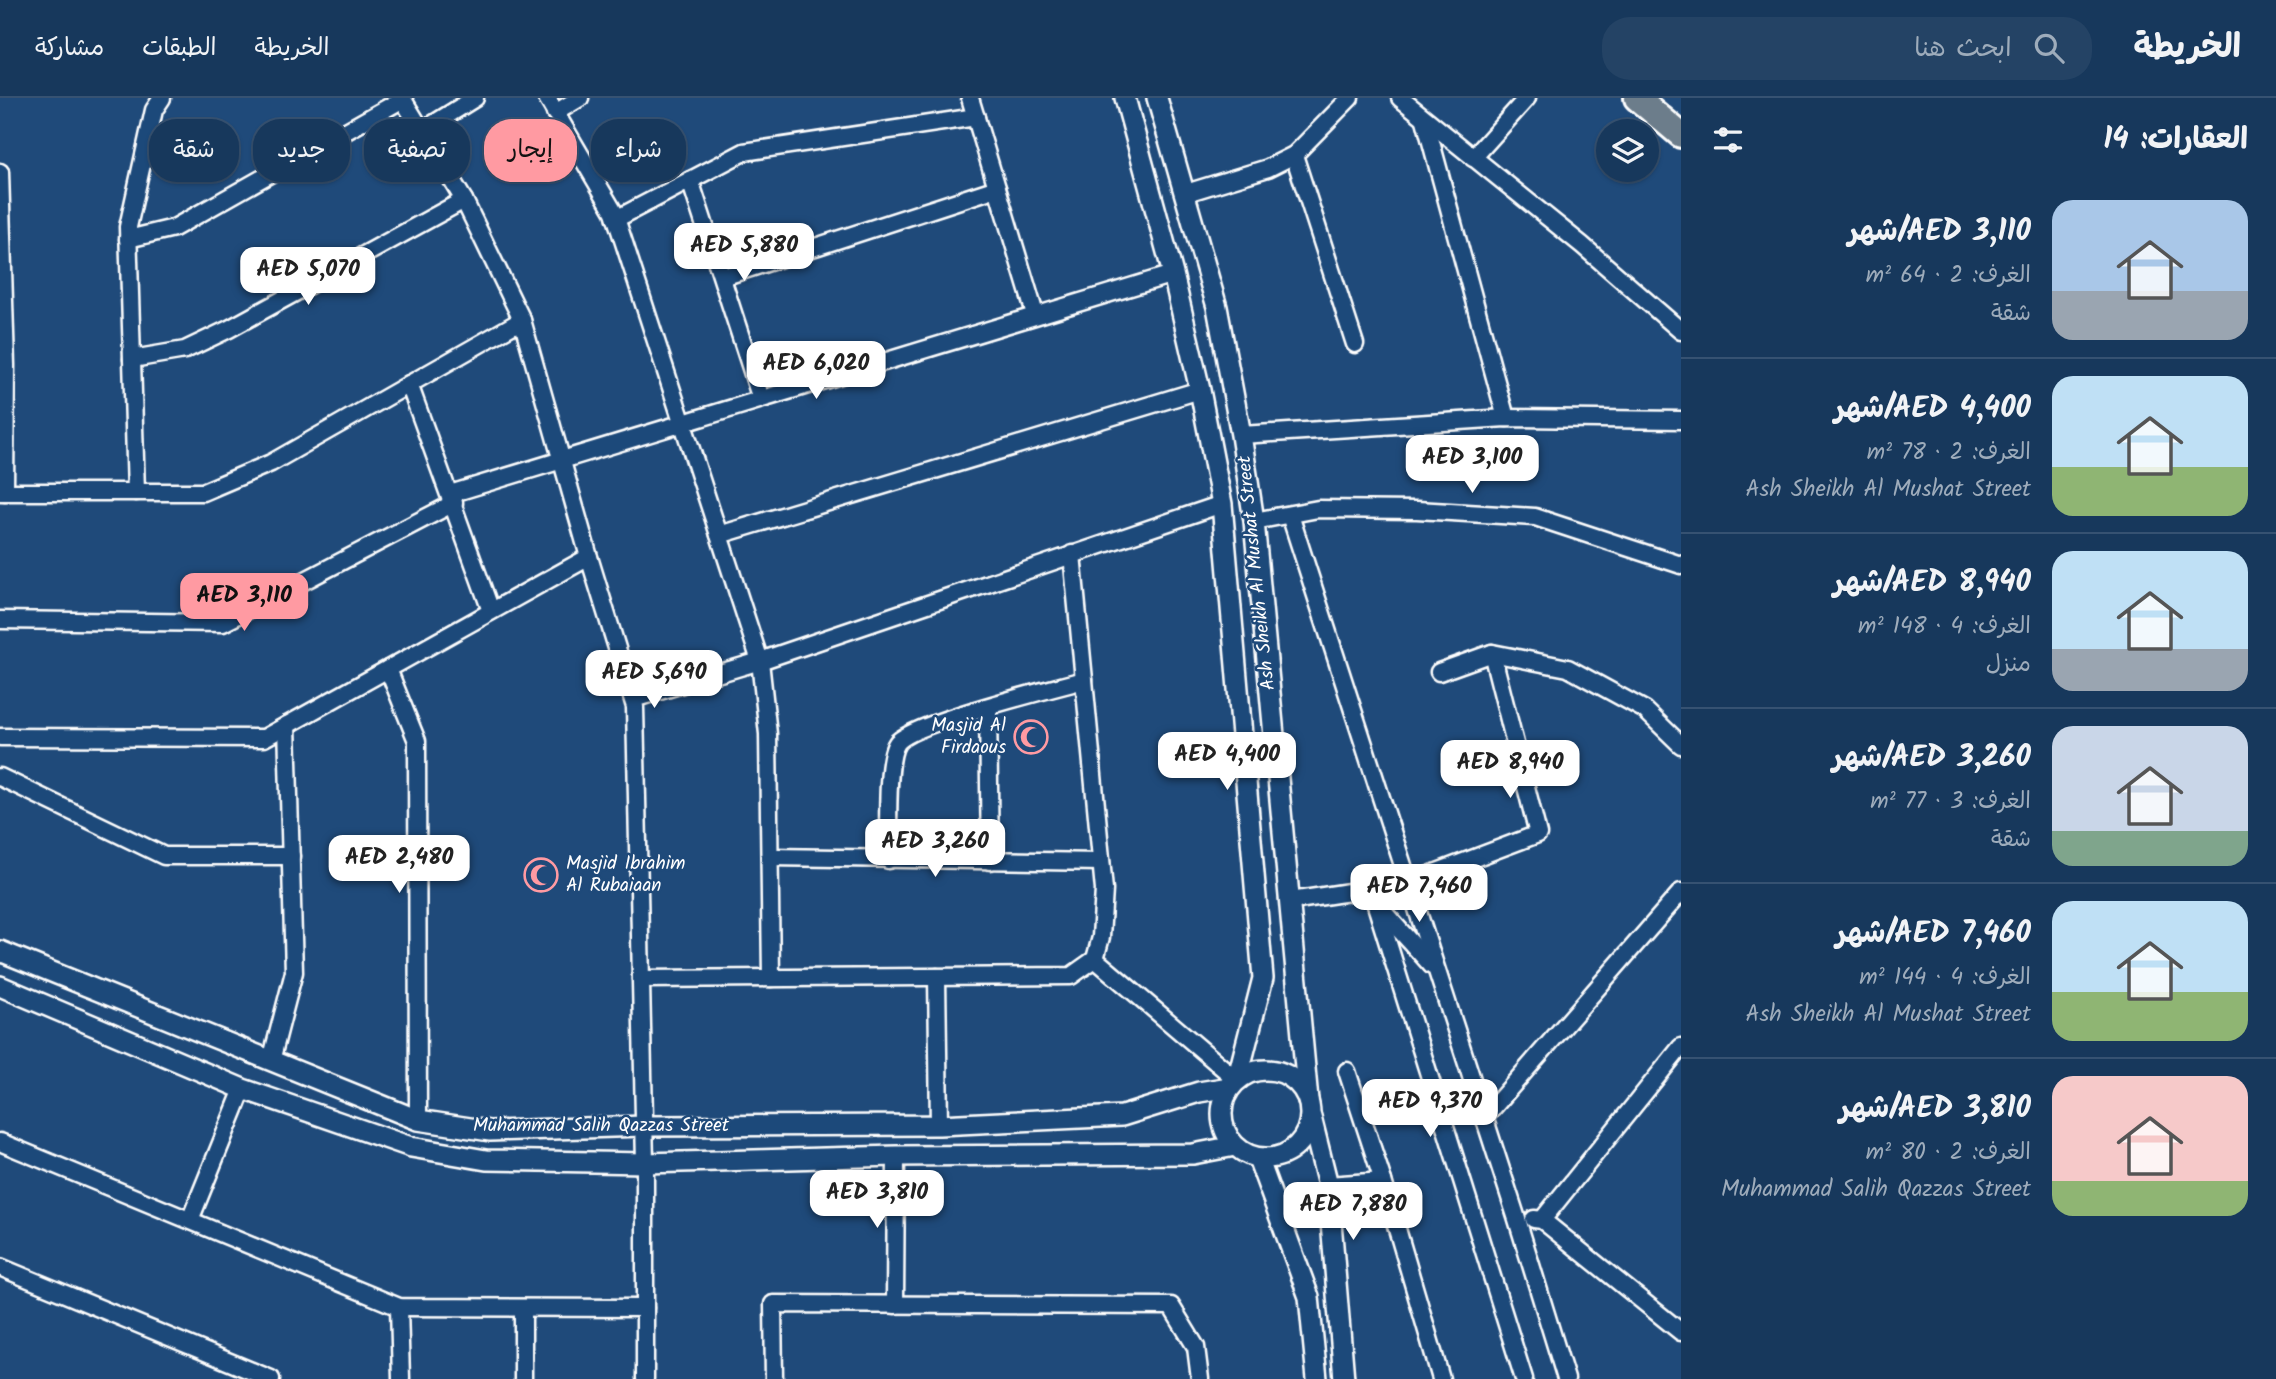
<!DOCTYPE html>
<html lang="ar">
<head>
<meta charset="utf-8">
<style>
  body { margin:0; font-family:Kalam,"Playpen Sans Arabic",sans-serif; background:#244365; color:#f1f3f6; direction:rtl; height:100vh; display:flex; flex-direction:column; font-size:26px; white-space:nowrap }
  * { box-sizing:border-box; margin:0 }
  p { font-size:23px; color:#9eacbb }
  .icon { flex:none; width:38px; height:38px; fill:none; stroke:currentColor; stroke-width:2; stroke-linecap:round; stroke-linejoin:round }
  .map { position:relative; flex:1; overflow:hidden; direction:ltr }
  .drawer { display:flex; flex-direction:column; background:#17385c; width:595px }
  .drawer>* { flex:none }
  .guide { position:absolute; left:21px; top:21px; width:665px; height:63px; direction:rtl; display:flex; gap:14px }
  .fabs { position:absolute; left:1596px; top:21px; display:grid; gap:14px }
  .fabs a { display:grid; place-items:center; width:63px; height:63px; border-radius:50%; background:#17385c; box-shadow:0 2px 5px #0004,0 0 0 2px #365272; font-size:35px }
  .price { position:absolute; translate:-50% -60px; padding:0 16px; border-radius:14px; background:#fff; color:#222; font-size:23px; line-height:46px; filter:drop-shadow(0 2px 4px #0008) }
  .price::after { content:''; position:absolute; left:50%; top:42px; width:21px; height:16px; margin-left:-10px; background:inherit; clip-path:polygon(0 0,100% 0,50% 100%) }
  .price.on { background:#ff9aa2; color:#111 }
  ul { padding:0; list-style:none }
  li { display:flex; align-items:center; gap:21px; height:175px; padding:0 28px }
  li+li { border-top:2px solid #365272 }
  li span { display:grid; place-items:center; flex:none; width:196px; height:140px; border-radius:21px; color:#555 }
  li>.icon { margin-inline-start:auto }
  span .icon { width:84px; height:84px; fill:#fffc; stroke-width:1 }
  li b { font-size:30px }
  h2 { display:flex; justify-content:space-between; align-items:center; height:84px; padding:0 28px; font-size:30px }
  .tag { padding:0 24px; border-radius:28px; background:#17385c; box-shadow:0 2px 5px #0004,0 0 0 2px #365272; font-size:24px; line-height:63px }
  .tag.on { background:#ff9aa2; color:#111 }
  header { display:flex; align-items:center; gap:42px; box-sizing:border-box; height:98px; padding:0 35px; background:#17385c; border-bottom:2px solid #365272 }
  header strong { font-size:33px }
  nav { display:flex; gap:38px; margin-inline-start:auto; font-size:24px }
  .search { width:490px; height:63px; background:#244365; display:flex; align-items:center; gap:18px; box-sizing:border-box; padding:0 24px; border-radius:28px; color:#9eacbb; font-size:26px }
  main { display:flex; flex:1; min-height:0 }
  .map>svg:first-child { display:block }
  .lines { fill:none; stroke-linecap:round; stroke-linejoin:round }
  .minor-casing { stroke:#fff; stroke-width:21 }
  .tertiary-casing { stroke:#fff; stroke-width:24 }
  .primary-casing { stroke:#fff; stroke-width:30 }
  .minor { stroke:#1f4a7a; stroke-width:16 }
  .tertiary { stroke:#1f4a7a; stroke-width:19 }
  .primary { stroke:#6c7d8b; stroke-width:24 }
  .labels { text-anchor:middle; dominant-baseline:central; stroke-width:5; stroke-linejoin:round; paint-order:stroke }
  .street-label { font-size:19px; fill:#fff; stroke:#1f4a7a }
  .poi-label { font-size:19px; fill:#fff; stroke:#1f4a7a; text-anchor:end }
</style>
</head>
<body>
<header>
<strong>الخريطة</strong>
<div class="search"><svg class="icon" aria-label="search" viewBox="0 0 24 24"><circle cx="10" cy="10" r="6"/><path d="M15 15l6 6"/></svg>ابحث هنا</div>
<nav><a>الخريطة</a><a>الطبقات</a><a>مشاركة</a></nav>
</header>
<main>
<section class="drawer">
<h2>العقارات: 14<svg class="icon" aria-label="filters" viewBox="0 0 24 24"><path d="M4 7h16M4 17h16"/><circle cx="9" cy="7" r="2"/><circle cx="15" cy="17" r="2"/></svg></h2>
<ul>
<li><span style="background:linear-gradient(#a9c7e8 65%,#9aa5b1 0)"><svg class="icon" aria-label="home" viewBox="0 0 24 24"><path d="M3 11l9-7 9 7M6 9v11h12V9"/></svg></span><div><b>AED 3,110/شهر</b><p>الغرف: 2 · 64 m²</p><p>شقة</p></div></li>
<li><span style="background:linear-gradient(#bfe0f5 65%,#8fb573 0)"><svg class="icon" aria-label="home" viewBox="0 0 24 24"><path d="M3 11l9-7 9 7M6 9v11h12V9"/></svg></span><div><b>AED 4,400/شهر</b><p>الغرف: 2 · 78 m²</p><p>Ash Sheikh Al Mushat Street</p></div></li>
<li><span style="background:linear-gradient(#bfe0f5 70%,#9aa5b1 0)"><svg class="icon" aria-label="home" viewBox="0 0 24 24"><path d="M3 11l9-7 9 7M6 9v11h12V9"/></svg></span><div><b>AED 8,940/شهر</b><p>الغرف: 4 · 148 m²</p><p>منزل</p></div></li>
<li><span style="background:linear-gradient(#c9d6e8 75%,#7fa58c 0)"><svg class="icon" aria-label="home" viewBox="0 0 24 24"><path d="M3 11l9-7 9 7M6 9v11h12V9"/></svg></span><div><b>AED 3,260/شهر</b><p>الغرف: 3 · 77 m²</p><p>شقة</p></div></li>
<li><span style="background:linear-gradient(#bfe0f5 65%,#8fb573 0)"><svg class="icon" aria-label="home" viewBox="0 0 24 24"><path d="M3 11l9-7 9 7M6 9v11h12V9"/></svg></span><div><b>AED 7,460/شهر</b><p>الغرف: 4 · 144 m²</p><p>Ash Sheikh Al Mushat Street</p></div></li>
<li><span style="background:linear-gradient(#f6c9c9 75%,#8fb573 0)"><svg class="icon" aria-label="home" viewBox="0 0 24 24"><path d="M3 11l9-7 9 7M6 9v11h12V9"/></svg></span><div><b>AED 3,810/شهر</b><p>الغرف: 2 · 80 m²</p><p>Muhammad Salih Qazzas Street</p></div></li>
</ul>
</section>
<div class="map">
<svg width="1681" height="1281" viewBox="0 0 1681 1281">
  <rect width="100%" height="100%" fill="#1f4a7a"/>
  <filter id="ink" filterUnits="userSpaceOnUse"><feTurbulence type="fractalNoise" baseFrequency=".0143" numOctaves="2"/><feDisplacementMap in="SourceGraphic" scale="14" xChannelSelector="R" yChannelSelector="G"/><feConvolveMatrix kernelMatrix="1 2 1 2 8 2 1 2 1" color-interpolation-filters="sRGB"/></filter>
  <g filter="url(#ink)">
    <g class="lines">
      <defs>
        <g id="minor">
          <polyline points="402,0 464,102 522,222 589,459 635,609 645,1065 645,1281"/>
          <polyline points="547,0 614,114 760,563 768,636 771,880"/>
          <polyline points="970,0 1035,216"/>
          <polyline points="1400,0 1582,147 1681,233"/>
          <polyline points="555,15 580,0"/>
          <polyline points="1425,22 1506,320"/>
          <polyline points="422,33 475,0"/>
          <polyline points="1294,57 1355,246"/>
          <polyline points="1473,60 1527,0"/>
          <polyline points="0,74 6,267 5,394"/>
          <polyline points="690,82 761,301"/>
          <polyline points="1186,95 1268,70 1294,57 1350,0"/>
          <polyline points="616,121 744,54 976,19"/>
          <polyline points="128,141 174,130 403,1"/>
          <polyline points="723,179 997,90"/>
          <polyline points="132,261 185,252 229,231 464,102"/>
          <polyline points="409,286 491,513"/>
          <polyline points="1241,337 1506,320 1681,322"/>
          <polyline points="0,394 203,394 271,365 522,222"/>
          <polyline points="136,394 128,129 154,12 162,0"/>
          <polyline points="450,396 1173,176"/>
          <polyline points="1290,417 1516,1118 1566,1281"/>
          <polyline points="1254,423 1318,411 1417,412 1535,419 1681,467"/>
          <polyline points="719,437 1200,292"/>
          <polyline points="0,522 223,525 454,405"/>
          <polyline points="388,571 417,643 418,1022"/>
          <polyline points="1439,574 1492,555 1568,570 1645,612 1681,647"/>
          <polyline points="633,601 760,563 1222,406"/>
          <polyline points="988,609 990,763"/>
          <polyline points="0,639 264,640 589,459"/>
          <polyline points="0,679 164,758 291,758"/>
          <polyline points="770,759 1101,764"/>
          <path d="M888 762C889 738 885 662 897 645 910 626 1054 590 1084 582"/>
          <polyline points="1371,791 1524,1281"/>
          <polyline points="1291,803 1408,785 1538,736 1492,555"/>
          <polyline points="1379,809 1432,868"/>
          <polyline points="1095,861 1237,982"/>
          <polyline points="937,879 939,1027"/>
          <polyline points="641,881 1071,878 1095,861 1101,839 1104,792 1072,456"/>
          <polyline points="271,963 294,874 287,627"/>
          <polyline points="1347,973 1383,1083"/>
          <polyline points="1484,1020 1681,794"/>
          <polyline points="0,1044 399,1209 645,1210"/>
          <polyline points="1328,1087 1383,1083 1441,1281"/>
          <polyline points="1534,1121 1542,1122 1681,1234"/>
          <polyline points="190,1122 243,991"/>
          <polyline points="1542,1122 1681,949"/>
          <polyline points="0,1169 271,1281"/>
          <polyline points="895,1207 896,1058"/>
          <polyline points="399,1209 401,1281"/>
          <polyline points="523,1211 523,1281"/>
          <polyline points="774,1281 773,1206 1171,1208 1196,1249 1200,1281"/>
        </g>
        <g id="tertiary">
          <polyline points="1125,0 1173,176 1200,292 1222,406 1263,880 1237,982"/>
          <polyline points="1157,0 1217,209 1241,337 1254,423 1308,1002"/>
          <polyline points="0,853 418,1022 490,1033 644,1028 939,1027 1122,1018 1199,994 1230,989"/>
          <polyline points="0,888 243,991 411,1049 486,1062 645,1065 896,1058 1193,1056 1235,1048"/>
          <circle cx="1266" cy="1016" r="44"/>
          <polyline points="1311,1019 1328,1087 1344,1281"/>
          <polyline points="1258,1060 1309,1199 1317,1281"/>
        </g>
        <polyline id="primary" points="1637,0 1681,37"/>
      </defs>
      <use href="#minor" class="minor-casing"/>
      <use href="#tertiary" class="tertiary-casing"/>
      <use href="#primary" class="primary-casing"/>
      <use href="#minor" class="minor"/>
      <use href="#tertiary" class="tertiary"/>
      <use href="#primary" class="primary"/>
    </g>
  </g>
  <defs>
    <symbol id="mosque-ring" viewBox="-11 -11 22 22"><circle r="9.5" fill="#1f4a7a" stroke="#ff9aa2" stroke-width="1.5"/><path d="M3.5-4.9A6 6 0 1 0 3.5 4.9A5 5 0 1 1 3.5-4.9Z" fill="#ff9aa2"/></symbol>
  </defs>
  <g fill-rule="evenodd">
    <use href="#mosque-ring" x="1012" y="620" width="38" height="38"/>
    <use href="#mosque-ring" x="522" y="758" width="38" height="38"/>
  </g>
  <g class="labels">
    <g class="street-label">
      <text transform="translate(1257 475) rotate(-96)">Ash Sheikh Al Mushat Street</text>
      <text x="601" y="1028">Muhammad Salih Qazzas Street</text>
    </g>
    <g class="poi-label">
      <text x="1006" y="628">Masjid Al<tspan x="1006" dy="22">Firdaous</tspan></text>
      <text x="566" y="766" text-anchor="start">Masjid Ibrahim<tspan x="566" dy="22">Al Rubaiaan</tspan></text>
    </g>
  </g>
</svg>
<div class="fabs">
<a><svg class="icon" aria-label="layers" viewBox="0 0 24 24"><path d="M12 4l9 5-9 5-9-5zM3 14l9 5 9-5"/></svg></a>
</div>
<b class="price" style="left:744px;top:185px">AED 5,880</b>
<b class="price" style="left:308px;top:209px">AED 5,070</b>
<b class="price" style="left:816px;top:303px">AED 6,020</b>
<b class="price" style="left:1472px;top:397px">AED 3,100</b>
<b class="price on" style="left:244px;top:535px">AED 3,110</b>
<b class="price" style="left:654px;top:612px">AED 5,690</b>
<b class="price" style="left:1227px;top:694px">AED 4,400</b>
<b class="price" style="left:1510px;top:702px">AED 8,940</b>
<b class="price" style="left:935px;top:781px">AED 3,260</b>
<b class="price" style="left:399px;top:797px">AED 2,480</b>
<b class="price" style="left:1419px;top:826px">AED 7,460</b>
<b class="price" style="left:1430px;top:1041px">AED 9,370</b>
<b class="price" style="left:877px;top:1132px">AED 3,810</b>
<b class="price" style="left:1353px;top:1144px">AED 7,880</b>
<div class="guide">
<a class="tag">شراء</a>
<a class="tag on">إيجار</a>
<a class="tag">تصفية</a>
<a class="tag">جديد</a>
<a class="tag">شقة</a>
</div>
</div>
</main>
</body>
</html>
